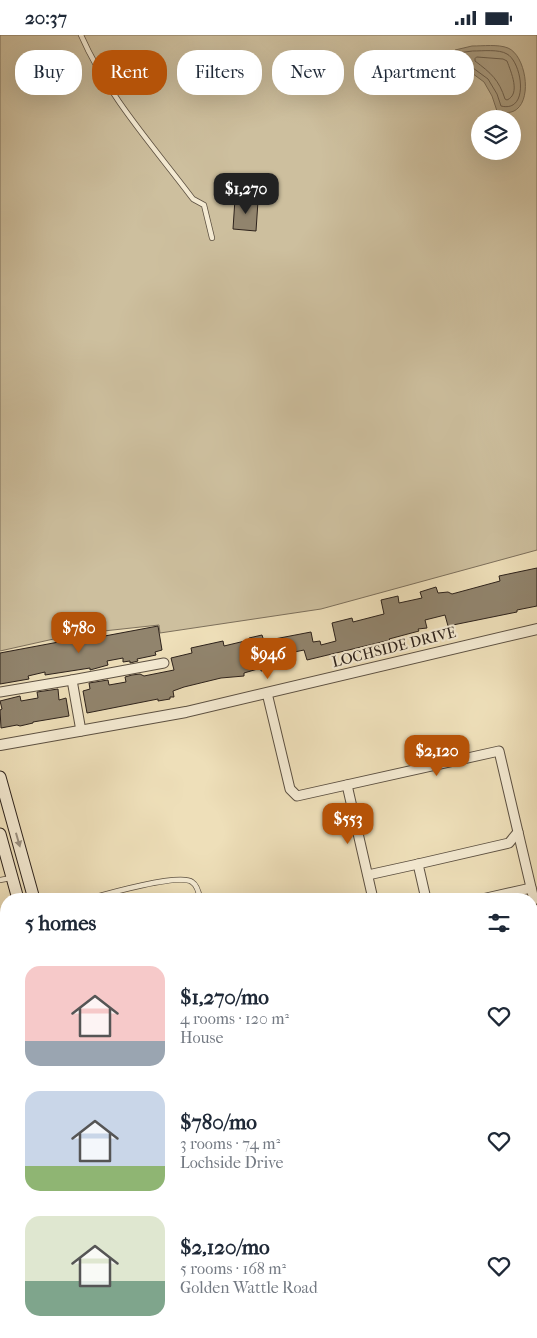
<!DOCTYPE html>
<html lang="en">
<head>
<meta charset="utf-8">
<style>
  body { margin:0; font-family:"IM FELL French Canon",serif; background:#f6f6f7; color:#1f2937; height:100vh; display:flex; flex-direction:column; font-size:19px; white-space:nowrap }
  * { box-sizing:border-box; margin:0 }
  p { font-size:16px; color:#747a83 }
  .icon { flex:none; width:28px; height:28px; fill:none; stroke:currentColor; stroke-width:2; stroke-linecap:round; stroke-linejoin:round }
  .map { position:relative; flex:1; overflow:hidden }
  .sheet { position:absolute; left:0px; top:858px; width:538px; height:446px; display:flex; flex-direction:column; background:#fff; border-radius:20px 20px 0 0; box-shadow:0 5px 20px #0002 }
  .sheet>* { flex:none }
  .hud { position:absolute; left:15px; top:15px; width:508px; height:45px; display:flex; gap:10px }
  .tools { position:absolute; left:471px; top:75px; display:grid; gap:10px }
  .tools a { display:grid; place-items:center; width:50px; height:50px; border-radius:50%; background:#fff; box-shadow:0 5px 20px #0002; font-size:25px }
  .price { position:absolute; translate:-50% -42px; padding:0 11px; border-radius:10px; background:#b45309; color:#fff; font-size:16px; line-height:32px; filter:drop-shadow(0 1px 2px #0008) }
  .price::after { content:''; position:absolute; left:50%; top:30px; width:15px; height:11px; margin-left:-8px; background:inherit; clip-path:polygon(0 0,100% 0,50% 100%) }
  .price.selected { background:#222; color:#fff }
  ul { padding:0; list-style:none }
  li { display:flex; align-items:center; gap:15px; height:125px; padding:0 25px }
  li span { display:grid; place-items:center; flex:none; width:140px; height:100px; border-radius:15px; color:#555 }
  li>.icon { margin-inline-start:auto }
  span .icon { width:60px; height:60px; fill:#fffc; stroke-width:1 }
  li b { font-size:21px }
  h2 { display:flex; justify-content:space-between; align-items:center; height:60px; padding:0 25px; font-size:21px }
  .tag { padding:0 18px; border-radius:20px; background:#fff; box-shadow:0 5px 20px #0002; font-size:18px; line-height:45px }
  .tag.selected { background:#b45309; color:#fff }
  .status { display:flex; justify-content:space-between; align-items:center; height:35px; padding:0 25px; background:#fff; direction:ltr }
  .status svg { height:14px; fill:currentColor }
  .map>svg:first-child { display:block }
  .green { fill:#cdbf9e; stroke:#7d705c; fill-rule:evenodd }
  .water { fill:#ac9f83; stroke:#796d59 }
  .lines { fill:none; stroke-linecap:round; stroke-linejoin:round }
  .shore { stroke:#6c604f; stroke-width:1 }
  .building { fill:#91846d; stroke:#2d221b }
  .service-casing { stroke:#5d5142; stroke-width:6 }
  .minor-casing { stroke:#5d5142; stroke-width:11 }
  .tertiary-casing { stroke:#5d5142; stroke-width:12 }
  .secondary-casing { stroke:#2d221b; stroke-width:13 }
  .service { stroke:#f4ead2; stroke-width:4.5 }
  .minor { stroke:#f4ead2; stroke-width:9 }
  .tertiary { stroke:#f4ead2; stroke-width:10 }
  .secondary { stroke:#f4ead2; stroke-width:11 }
  .oneway { fill:#9a9080 }
  .labels { text-anchor:middle; dominant-baseline:central; stroke-width:4.5; stroke-linejoin:round; paint-order:stroke }
  .street-label { font-size:15px; fill:#2d221b; stroke:#f4ead2 }
</style>
</head>
<body>
<div class="status"><b>20:37</b><svg viewBox="0 0 49 12"><path d="M0 12V9h3v3zM5 12V6h3v6zM10 12V3h3v9zM15 12V0h3v12zM26 1h20v11H26zM47 4h2v5h-2z"/></svg></div>
<div class="map">
<svg width="537" height="1303" viewBox="0 0 537 1303">
  <rect width="100%" height="100%" fill="#eedfb9"/>
  <filter id="stains"><feTurbulence type="fractalNoise" baseFrequency=".004" numOctaves="4"/><feColorMatrix values="0 0 0 0 .2 0 0 0 0 .09 0 0 0 0 .02 0 0 0 .5 -.17"/></filter>
  <radialGradient id="worn" r=".72"><stop offset=".6" stop-color="#630" stop-opacity="0"/><stop offset="1" stop-color="#630" stop-opacity=".3"/></radialGradient>
  <path class="green" d="M0 0H537V515L321 574 160 598 159 590 76 599 0 616ZM480 84H512V116H480Z"/>
  <path class="water" d="M472 11C483 11 498 9 508 13 530 22 536 89 497 76L492 61 484 47 453 24 452 19 455 15Z"/>
  <g class="lines">
    <g class="shore">
      <path d="M473 16C483 16 499 14 507 19 522 27 530 78 501 71L497 59 488 44 458 22 460 18Z"/>
      <path d="M477 22 503 24 507 26C511 37 521 59 507 65L505 64C499 45 491 38 475 26V24Z"/>
    </g>
  </g>
  <g class="building">
    <polygon points="235,164 258,166 256,196 233,194"/>
    <polygon points="537,533 537,571 517,575 517,577 448,591 445,580 425,585 427,593 418,594 419,596 389,604 390,605 307,625 304,615 280,620 282,630 270,632 270,634 261,636 261,633 244,638 244,641 221,643 184,652 173,656 174,662 170,662 170,664 158,666 158,664 87,678 83,656 90,654 89,648 108,645 109,650 126,647 125,642 132,640 140,639 144,641 174,635 171,623 192,618 191,613 223,606 224,611 249,605 249,603 262,600 264,606 311,597 313,607 320,606 321,610 336,606 332,588 352,583 353,587 384,579 381,565 398,561 399,568 422,563 420,557 436,552 438,558 448,557 452,559 500,546 499,541"/>
    <polygon points="158,591 162,615 155,617 156,620 137,624 138,626 130,628 130,626 123,627 123,623 107,626 108,630 90,635 90,633 45,640 45,637 28,641 29,644 0,649 0,618 80,603 80,601 89,599 90,603 94,603"/>
    <polygon points="58,654 59,665 66,663 69,681 33,687 33,688 20,691 17,690 1,693 0,675 2,674 0,666 20,661 21,666 38,663 37,657"/>
  </g>
  <g class="lines">
    <defs>
      <g id="service">
        <path d="M81 0C107 60 154 112 193 164L204 170 212 203"/>
        <polyline points="0,845 11,843"/>
        <path d="M89 864C106 859 180 838 192 847 197 850 199 858 200 864"/>
        <polyline points="34,1303 52,1298"/>
      </g>
      <g id="minor">
        <polyline points="72,645 164,628"/>
        <polyline points="0,657 72,645 81,696"/>
        <polyline points="267,658 290,754 297,761 499,716 518,797 509,808 418,829 426,864"/>
        <polyline points="347,750 373,864"/>
        <polyline points="518,797 534,865"/>
        <polyline points="368,840 418,829"/>
        <polyline points="482,864 531,853"/>
        <polyline points="0,1073 6,1071"/>
      </g>
      <polyline id="tertiary" points="0,710 186,677 537,594"/>
      <g id="secondary">
        <polyline points="0,742 34,864"/>
        <polyline points="0,799 18,864"/>
        <polyline points="142,1298 143,1303"/>
        <polyline points="158,1298 159,1303"/>
      </g>
    </defs>
    <use href="#service" class="service-casing"/>
    <use href="#minor" class="minor-casing"/>
    <use href="#tertiary" class="tertiary-casing"/>
    <use href="#secondary" class="secondary-casing"/>
    <use href="#service" class="service"/>
    <use href="#minor" class="minor"/>
    <use href="#tertiary" class="tertiary"/>
    <use href="#secondary" class="secondary"/>
  </g>
  <defs><path id="oneway-solid" d="M-6-.8H1V-3.2L6.5 0L1 3.2V.8H-6Z" transform="scale(1.25)"/></defs>
  <use class="oneway" href="#oneway-solid" transform="translate(18 805) rotate(74)"/>
  <g class="labels">
    <g class="street-label">
      <text transform="translate(394 612) rotate(-14)">LOCHSIDE DRIVE</text>
    </g>
  </g>
  <rect width="100%" height="100%" filter="url(#stains)"/>
  <rect width="100%" height="100%" fill="url(#worn)"/>
</svg>
<div class="tools">
<a><svg class="icon" aria-label="layers" viewBox="0 0 24 24"><path d="M12 4l9 5-9 5-9-5zM3 14l9 5 9-5"/></svg></a>
</div>
<b class="price selected" style="left:246px;top:180px">$1,270</b>
<b class="price" style="left:79px;top:619px">$780</b>
<b class="price" style="left:268px;top:645px">$946</b>
<b class="price" style="left:437px;top:742px">$2,120</b>
<b class="price" style="left:348px;top:810px">$553</b>
<div class="hud">
<a class="tag">Buy</a>
<a class="tag selected">Rent</a>
<a class="tag">Filters</a>
<a class="tag">New</a>
<a class="tag">Apartment</a>
</div>
<section class="sheet">
<h2>5 homes<svg class="icon" aria-label="filters" viewBox="0 0 24 24"><path d="M4 7h16M4 17h16"/><circle cx="9" cy="7" r="2"/><circle cx="15" cy="17" r="2"/></svg></h2>
<ul>
<li><span style="background:linear-gradient(#f6c9c9 75%,#9aa5b1 0)"><svg class="icon" aria-label="home" viewBox="0 0 24 24"><path d="M3 11l9-7 9 7M6 9v11h12V9"/></svg></span><div><b>$1,270/mo</b><p>4 rooms · 120 m²</p><p>House</p></div><svg class="icon" aria-label="heart" viewBox="0 0 24 24"><path d="M12 20l-8-8c-3-5 5-10 8-4 3-6 11-1 8 4z"/></svg></li>
<li><span style="background:linear-gradient(#c9d6e8 75%,#8fb573 0)"><svg class="icon" aria-label="home" viewBox="0 0 24 24"><path d="M3 11l9-7 9 7M6 9v11h12V9"/></svg></span><div><b>$780/mo</b><p>3 rooms · 74 m²</p><p>Lochside Drive</p></div><svg class="icon" aria-label="heart" viewBox="0 0 24 24"><path d="M12 20l-8-8c-3-5 5-10 8-4 3-6 11-1 8 4z"/></svg></li>
<li><span style="background:linear-gradient(#dfe7d0 65%,#7fa58c 0)"><svg class="icon" aria-label="home" viewBox="0 0 24 24"><path d="M3 11l9-7 9 7M6 9v11h12V9"/></svg></span><div><b>$2,120/mo</b><p>5 rooms · 168 m²</p><p>Golden Wattle Road</p></div><svg class="icon" aria-label="heart" viewBox="0 0 24 24"><path d="M12 20l-8-8c-3-5 5-10 8-4 3-6 11-1 8 4z"/></svg></li>
</ul>
</section>
</div>
</body>
</html>
